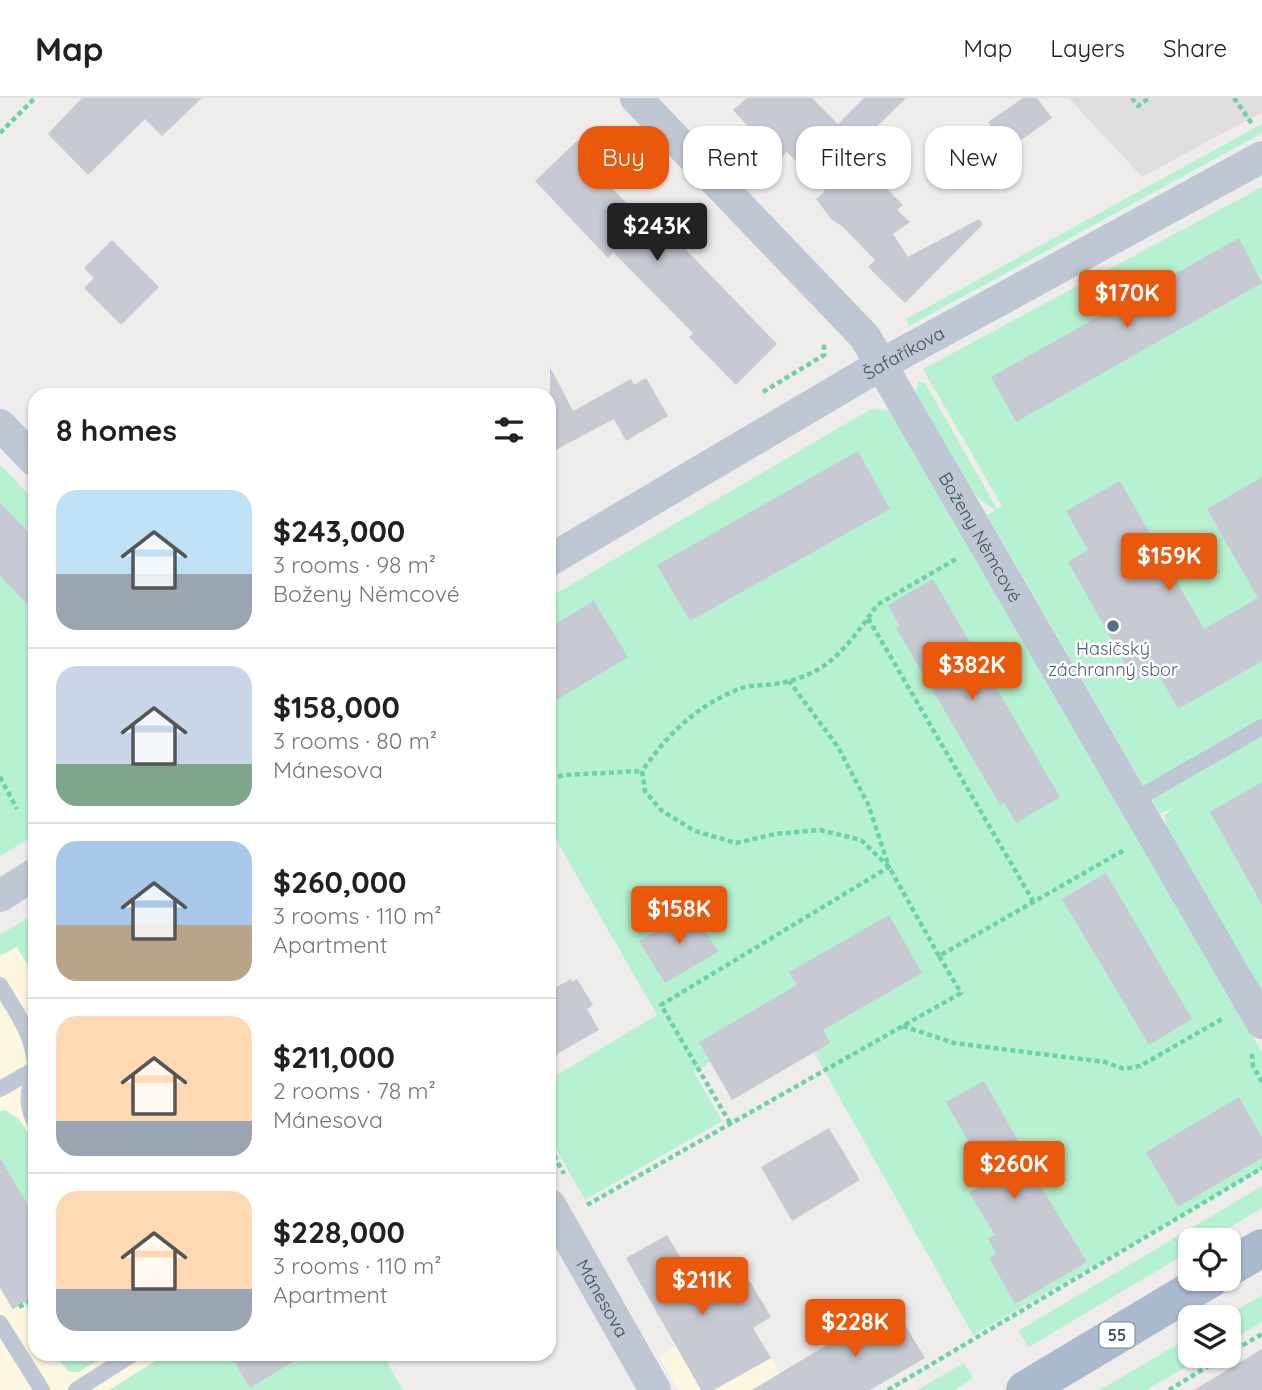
<!DOCTYPE html>
<html lang="en">
<head>
<meta charset="utf-8">
<style>
  body { margin:0; font-family:Quicksand,sans-serif; background:#f2f2f2; color:#202124; height:100vh; display:flex; flex-direction:column; font-size:26px; white-space:nowrap }
  * { box-sizing:border-box; margin:0 }
  p { font-size:23px; color:#757577 }
  .icon { flex:none; width:38px; height:38px; fill:none; stroke:currentColor; stroke-width:2; stroke-linecap:round; stroke-linejoin:round }
  .map { position:relative; flex:1; overflow:hidden }
  .panel { position:absolute; left:28px; top:290px; width:528px; height:973px; display:flex; flex-direction:column; background:#fff; border-radius:21px; box-shadow:0 2px 5px #0004 }
  .panel>* { flex:none }
  .top-card { position:absolute; left:578px; top:28px; width:579px; height:63px; display:flex; gap:14px }
  .fabs { position:absolute; left:1178px; top:1130px; display:grid; gap:14px }
  .fabs a { display:grid; place-items:center; width:63px; height:63px; border-radius:14px; background:#fff; box-shadow:0 2px 5px #0004; font-size:35px }
  .price { position:absolute; translate:-50% -60px; padding:0 16px; border-radius:7px; background:#ea580c; color:#fff; font-size:23px; line-height:46px; filter:drop-shadow(0 2px 4px #0008) }
  .price::after { content:''; position:absolute; left:50%; top:42px; width:21px; height:16px; margin-left:-10px; background:inherit; clip-path:polygon(0 0,100% 0,50% 100%) }
  .price.selected { background:#222; color:#fff }
  ul { padding:0; list-style:none }
  li { display:flex; align-items:center; gap:21px; height:175px; padding:0 28px }
  li+li { border-top:2px solid #e0e0e0 }
  li span { display:grid; place-items:center; flex:none; width:196px; height:140px; border-radius:21px; color:#555 }
  li>.icon { margin-inline-start:auto }
  span .icon { width:84px; height:84px; fill:#fffc; stroke-width:1 }
  li b { font-size:30px }
  h2 { display:flex; justify-content:space-between; align-items:center; height:84px; padding:0 28px; font-size:30px }
  .pill { padding:0 24px; border-radius:21px; background:#fff; box-shadow:0 2px 5px #0004; font-size:24px; line-height:63px }
  .pill.selected { background:#ea580c; color:#fff }
  header { display:flex; align-items:center; gap:42px; box-sizing:border-box; height:98px; padding:0 35px; background:#fff; border-bottom:2px solid #e0e0e0 }
  header strong { font-size:33px }
  nav { display:flex; gap:38px; margin-inline-start:auto; font-size:24px }
  .map>svg:first-child { display:block }
  .commercial { fill:#fdf7e2 }
  .education { fill:#e0ddde }
  .green { fill:#b6f2d1 }
  .building { fill:#c7cad3 }
  .lines { fill:none; stroke-linecap:round; stroke-linejoin:round }
  .path { stroke:#6bd2a6; stroke-width:4.5; stroke-dasharray:5 3.5; stroke-linecap:butt }
  .service { stroke:#bec7d3; stroke-width:16 }
  .minor { stroke:#bec7d3; stroke-width:32 }
  .primary { stroke:#a9b9ce; stroke-width:38 }
  .service-dot { fill:#5c6f8a; stroke:#fff; stroke-width:2.5 }
  .labels { text-anchor:middle; dominant-baseline:central; stroke-width:5; stroke-linejoin:round; paint-order:stroke }
  .shield { fill:#fff; stroke:#7b838c; stroke-width:2 }
  .shield-label { font-size:16px; font-weight:bold; fill:#434e5b }
  .street-label { font-size:18px; fill:#434e5b; stroke:#fff }
  .service-label { font-size:18px; fill:#4e5e75; stroke:#fff }
</style>
</head>
<body>
<header>
<strong>Map</strong>
<nav><a>Map</a><a>Layers</a><a>Share</a></nav>
</header>
<div class="map">
<svg width="1262" height="1292" viewBox="0 0 1262 1292">
  <rect width="100%" height="100%" fill="#efecec"/>
  <g class="commercial">
    <polygon points="17,849 35,880 35,1256 167,1257 109,1292 0,1292 0,859"/>
    <polygon points="742,1209 789,1292 678,1292 659,1259"/>
  </g>
  <polygon class="education" points="1069,0 1262,0 1262,14 1142,79"/>
  <g class="green">
    <polygon points="1262,26 1262,35 909,228 906,221"/>
    <path d="M1262 89V899L1167 733 1165 717 1174 709 1160 716 987 417 996 411C965 402 931 324 915 295L918 284 925 285 997 411 1002 408 923 271Z"/>
    <polygon points="871,311 891,313 1262,954 1262,1071 973,1237 792,915 694,974 722,1023 585,1102 550,1040 550,981 657,917 550,731 550,499"/>
    <polygon points="0,367 35,403 35,737 0,758"/>
    <polygon points="35,815 35,879 17,849 0,857 0,837"/>
    <polygon points="5,1012 19,1021 35,1046 35,1223 24,1204 13,1212 0,1190 0,1013"/>
    <polygon points="1262,1088 1262,1110 1207,1143 1190,1143 1190,1153 1029,1249 1018,1233"/>
    <polygon points="1262,1197 1262,1224 1229,1244 1228,1220 1223,1220"/>
    <polygon points="1190,1239 1190,1258 1204,1258 1146,1292 1100,1292"/>
    <polygon points="167,1256 399,1257 387,1264 403,1292 109,1292"/>
    <polygon points="55,1257 107,1257 78,1274 69,1274"/>
    <polygon points="964,1265 973,1280 954,1292 917,1292"/>
  </g>
  <g class="building">
    <polygon points="82,0 202,0 162,38 145,21 88,77 48,36"/>
    <polygon points="747,0 812,0 838,26 864,0 906,0 851,54 903,107 897,112 910,124 893,136 908,159 979,121 983,126 905,205 868,169 875,162 842,128 832,122 816,101 825,93 787,54 779,62 733,12"/>
    <polygon points="1023,0 1037,0 1052,20 1006,53 988,24"/>
    <polygon points="578,42 616,82 610,88 657,137 665,130 777,246 736,287 689,239 693,235 613,154 608,160 535,83"/>
    <polygon points="1239,140 1262,185 1016,324 991,279"/>
    <polygon points="112,142 159,189 121,227 84,190 94,180 84,170"/>
    <polygon points="550,269 573,313 631,281 634,287 646,280 668,318 626,343 614,321 550,355"/>
    <polygon points="858,353 890,411 690,523 657,467"/>
    <polygon points="1262,379 1262,563 1178,611 1156,571 1135,583 1068,464 1088,452 1066,413 1120,383 1204,531 1258,500 1207,411"/>
    <polygon points="0,405 35,441 35,514 0,478"/>
    <polygon points="933,481 1060,699 1016,725 1004,704 1000,707 896,530 900,528 888,507"/>
    <polygon points="594,503 628,559 550,606 550,529"/>
    <polygon points="1262,684 1262,807 1210,714"/>
    <polygon points="1106,775 1192,921 1149,947 1062,801"/>
    <polygon points="692,811 718,854 665,885 639,843"/>
    <polygon points="889,817 922,875 823,932 830,945 732,1002 699,944 797,887 789,874"/>
    <polygon points="571,881 572,884 577,881 593,907 587,911 599,932 550,960 550,892"/>
    <polygon points="984,983 1038,1077 1035,1079 1087,1164 1015,1206 989,1160 996,1156 988,1141 995,1137 969,1095 991,1083 946,1004"/>
    <polygon points="1239,999 1262,1039 1262,1060 1178,1109 1146,1054"/>
    <polygon points="829,1030 860,1082 792,1123 761,1069"/>
    <polygon points="0,1060 35,1119 35,1197 13,1211 0,1190"/>
    <polygon points="667,1137 708,1207 749,1182 771,1219 753,1230 771,1260 714,1292 701,1292 626,1160"/>
    <polygon points="893,1207 925,1260 870,1292 752,1292"/>
    <polygon points="1262,1251 1262,1292 1194,1292"/>
    <polygon points="230,1256 306,1256 250,1290"/>
  </g>
  <g class="lines">
    <g class="path">
      <polyline points="1132,0 1138,8 1149,0"/>
      <polyline points="1234,0 1253,27"/>
      <polyline points="0,35 35,0"/>
      <polyline points="763,294 824,257 824,245"/>
      <polyline points="29,435 35,428"/>
      <polyline points="868,520 877,507 956,461"/>
      <polyline points="0,679 17,711"/>
      <polyline points="550,681 564,677 642,673"/>
      <path d="M939 858 889 769 861 742 820 732 775 736 736 745 695 733 662 713 645 693 642 673C668 636 696 608 739 591 752 586 767 588 781 585 826 575 841 556 868 520L1033 803"/>
      <polyline points="903,928 954,945 1105,964 1124,971 1140,968 1222,921"/>
      <polyline points="1252,956 1253,968 1262,984"/>
      <polyline points="730,1025 661,907 889,769 868,706 838,649 789,583"/>
      <polyline points="550,1050 564,1076"/>
      <polyline points="587,1107 961,895 939,858 1126,751"/>
      <polyline points="19,1209 35,1200"/>
      <polyline points="1228,1256 1262,1236"/>
      <polyline points="888,1292 1262,1070"/>
      <polyline points="1169,1292 1225,1258"/>
    </g>
    <g class="service">
      <polyline points="1133,703 1262,629"/>
      <path d="M0 887C16 914 35 938 35 971L0 991"/>
      <path d="M35 971C29 990 24 1006 35 1024"/>
      <polyline points="0,1225 42,1292"/>
      <polyline points="76,1292 133,1256"/>
    </g>
    <g class="minor">
      <path id="s1" d="M636 0 865 239 1262 925"/>
      <polyline points="0,327 35,363"/>
      <path id="s2" d="M550 462 882 266 1262 59"/>
      <polyline points="0,798 35,776"/>
      <path id="s3" d="M550 1107 655 1292"/>
    </g>
    <g class="primary">
      <polyline points="1228,1170 1262,1150"/>
      <polyline points="1025,1292 1210,1181"/>
    </g>
  </g>
  <circle class="service-dot" cx="1113" cy="528" r="7"/>
  <g class="labels">
    <rect class="shield" x="1099.5" y="1224.5" width="35" height="25" rx="5"/>
    <g class="shield-label">
      <text x="1117" y="1237">55</text>
    </g>
    <g class="street-label">
      <text stroke="none"><textPath href="#s2" startOffset="410">Šafaříkova</textPath></text>
      <text stroke="none"><textPath href="#s1" startOffset="562">Boženy Němcové</textPath></text>
      <text stroke="none"><textPath href="#s3" startOffset="107">Mánesova</textPath></text>
    </g>
    <g class="service-label">
      <text x="1113" y="550">Hasičský<tspan x="1113" dy="21">záchranný sbor</tspan></text>
    </g>
  </g>
</svg>
<div class="fabs">
<a><svg class="icon" aria-label="locate" viewBox="0 0 24 24"><circle cx="12" cy="12" r="6"/><path d="M12 2v4M12 18v4M2 12h4M18 12h4"/></svg></a>
<a><svg class="icon" aria-label="layers" viewBox="0 0 24 24"><path d="M12 4l9 5-9 5-9-5zM3 14l9 5 9-5"/></svg></a>
</div>
<b class="price selected" style="left:657px;top:165px">$243K</b>
<b class="price" style="left:1127px;top:232px">$170K</b>
<b class="price" style="left:1169px;top:495px">$159K</b>
<b class="price" style="left:972px;top:604px">$382K</b>
<b class="price" style="left:679px;top:848px">$158K</b>
<b class="price" style="left:1014px;top:1103px">$260K</b>
<b class="price" style="left:702px;top:1219px">$211K</b>
<b class="price" style="left:855px;top:1261px">$228K</b>
<div class="top-card">
<a class="pill selected">Buy</a>
<a class="pill">Rent</a>
<a class="pill">Filters</a>
<a class="pill">New</a>
</div>
<section class="panel">
<h2>8 homes<svg class="icon" aria-label="filters" viewBox="0 0 24 24"><path d="M4 7h16M4 17h16"/><circle cx="9" cy="7" r="2"/><circle cx="15" cy="17" r="2"/></svg></h2>
<ul>
<li><span style="background:linear-gradient(#bfe0f5 60%,#9aa5b1 0)"><svg class="icon" aria-label="home" viewBox="0 0 24 24"><path d="M3 11l9-7 9 7M6 9v11h12V9"/></svg></span><div><b>$243,000</b><p>3 rooms · 98 m²</p><p>Boženy Němcové</p></div></li>
<li><span style="background:linear-gradient(#c9d6e8 70%,#7fa58c 0)"><svg class="icon" aria-label="home" viewBox="0 0 24 24"><path d="M3 11l9-7 9 7M6 9v11h12V9"/></svg></span><div><b>$158,000</b><p>3 rooms · 80 m²</p><p>Mánesova</p></div></li>
<li><span style="background:linear-gradient(#a9c7e8 60%,#b9a48a 0)"><svg class="icon" aria-label="home" viewBox="0 0 24 24"><path d="M3 11l9-7 9 7M6 9v11h12V9"/></svg></span><div><b>$260,000</b><p>3 rooms · 110 m²</p><p>Apartment</p></div></li>
<li><span style="background:linear-gradient(#ffd9b3 75%,#9aa5b1 0)"><svg class="icon" aria-label="home" viewBox="0 0 24 24"><path d="M3 11l9-7 9 7M6 9v11h12V9"/></svg></span><div><b>$211,000</b><p>2 rooms · 78 m²</p><p>Mánesova</p></div></li>
<li><span style="background:linear-gradient(#ffd9b3 70%,#9aa5b1 0)"><svg class="icon" aria-label="home" viewBox="0 0 24 24"><path d="M3 11l9-7 9 7M6 9v11h12V9"/></svg></span><div><b>$228,000</b><p>3 rooms · 110 m²</p><p>Apartment</p></div></li>
</ul>
</section>
</div>
</body>
</html>
